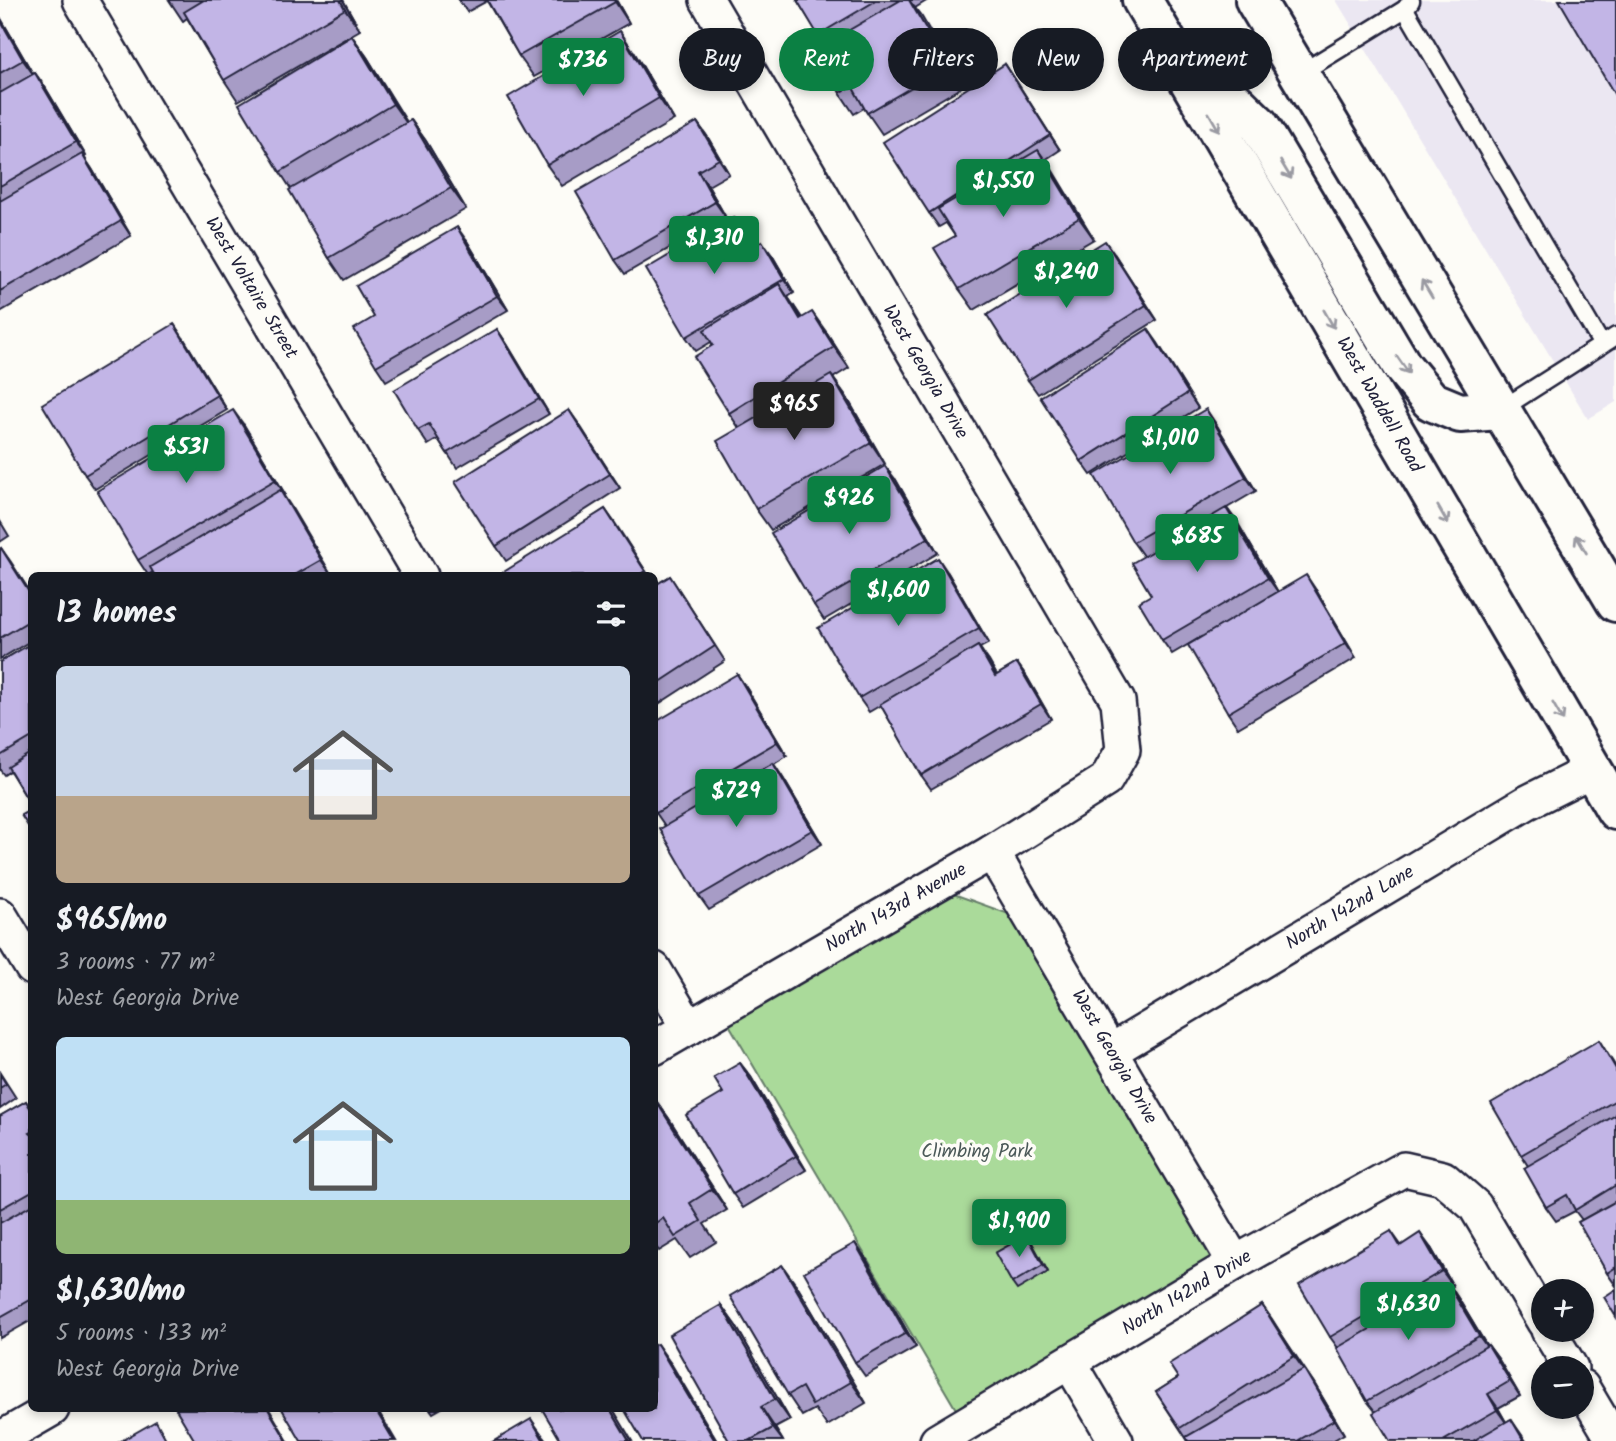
<!DOCTYPE html>
<html lang="en">
<head>
<meta charset="utf-8">
<style>
  body { margin:0; font-family:Kalam,sans-serif; background:#242831; color:#f1f3f6; height:100vh; display:flex; flex-direction:column; font-size:26px; white-space:nowrap }
  * { box-sizing:border-box; margin:0 }
  p { font-size:23px; color:#9ea1a6 }
  .icon { flex:none; width:38px; height:38px; fill:none; stroke:currentColor; stroke-width:2; stroke-linecap:round; stroke-linejoin:round }
  .map { position:relative; flex:1; overflow:hidden }
  .details { position:absolute; left:28px; top:572px; width:630px; height:840px; display:flex; flex-direction:column; background:#171b24; border-radius:10px; box-shadow:0 4px 10px #0003 }
  .details>* { flex:none }
  .banner { position:absolute; left:679px; top:28px; width:665px; height:63px; display:flex; gap:14px }
  .fabs { position:absolute; left:1531px; top:1279px; display:grid; gap:14px }
  .fabs a { display:grid; place-items:center; width:63px; height:63px; border-radius:50%; background:#171b24; box-shadow:0 4px 10px #0003; font-size:35px }
  .price { position:absolute; translate:-50% -60px; padding:0 16px; border-radius:7px; background:#0b8043; color:#fff; font-size:23px; line-height:46px; filter:drop-shadow(0 2px 4px #0008) }
  .price::after { content:''; position:absolute; left:50%; top:42px; width:21px; height:16px; margin-left:-10px; background:inherit; clip-path:polygon(0 0,100% 0,50% 100%) }
  .price.current { background:#222; color:#fff }
  ul { padding:0; list-style:none }
  li { display:grid; align-content:center; gap:14px; height:371px; padding:0 28px }
  li span { display:grid; place-items:center; height:217px; border-radius:10px; color:#555 }
  li>.icon { margin-inline-start:auto }
  span .icon { width:126px; height:126px; fill:#fffc; stroke-width:1 }
  li b { font-size:30px }
  h2 { display:flex; justify-content:space-between; align-items:center; height:84px; padding:0 28px; font-size:30px }
  .chip { padding:0 24px; border-radius:32px; background:#171b24; box-shadow:0 4px 10px #0003; font-size:24px; line-height:63px }
  .chip.current { background:#0b8043; color:#fff }
  .map>svg:first-child { display:block }
  .built { fill:#ebe7f2 }
  .green { fill:#aada9a; stroke:#667e6a; stroke-width:2 }
  .lines { fill:none; stroke-linecap:round; stroke-linejoin:round }
  .lane-casing { stroke:#22223b; stroke-width:21 }
  .street-casing { stroke:#22223b; stroke-width:38 }
  .secondary-casing { stroke:#22223b; stroke-width:44 }
  .lane { stroke:#fdfcf7; stroke-width:16 }
  .street { stroke:#fdfcf7; stroke-width:33 }
  .secondary { stroke:#fdfcf7; stroke-width:38 }
  .wall { fill:#a79cc6; stroke:#22223b; stroke-width:2 }
  .shaded-wall { fill:#887fa1; stroke:#22223b; stroke-width:2 }
  .building { fill:#c2b5e6; stroke:#22223b; stroke-width:2 }
  .oneway { stroke:#9a9aa2 }
  .labels { text-anchor:middle; dominant-baseline:central; stroke-width:7; stroke-linejoin:round; paint-order:stroke }
  .street-label { font-size:19px; fill:#22223b; stroke:#fdfcf7 }
  .park-label { font-size:19px; fill:#4b5958; stroke:#fdfcf7 }
</style>
</head>
<body>
<div class="map">
<svg width="1616" height="1441" viewBox="0 0 1616 1441">
  <rect width="100%" height="100%" fill="#fdfcf7"/>
  <filter id="ink" filterUnits="userSpaceOnUse"><feTurbulence type="fractalNoise" baseFrequency=".0143" numOctaves="2"/><feDisplacementMap in="SourceGraphic" scale="14" xChannelSelector="R" yChannelSelector="G"/><feConvolveMatrix kernelMatrix="1 2 1 2 8 2 1 2 1" color-interpolation-filters="sRGB"/></filter>
  <g filter="url(#ink)">
    <polygon class="built" points="1336,0 1616,0 1616,402 1588,419"/>
    <polygon class="green" points="948,892 1009,914 1214,1262 960,1416 727,1021"/>
    <g class="lines">
      <defs>
        <g id="lane">
          <polyline points="1405,9 1602,345"/>
          <polyline points="1299,74 1405,9 1411,1"/>
          <polyline points="1500,410 1616,336"/>
        </g>
        <g id="street">
          <polyline points="80,0 421,576"/>
          <polyline points="992,852 1235,1263"/>
          <polyline points="0,915 32,968"/>
          <polyline points="654,969 689,1028"/>
          <polyline points="654,1048 992,852 1106,780 1123,750 1118,701 707,0"/>
          <polyline points="1111,1051 1526,803 1592,770"/>
          <polyline points="1548,1330 1571,1368"/>
          <polyline points="1070,1363 1116,1441"/>
          <polyline points="1582,1387 1614,1441"/>
          <polyline points="0,1439 52,1409"/>
          <polyline points="937,1441 1235,1263 1404,1169 1443,1178 1475,1206 1544,1322"/>
        </g>
        <g id="secondary">
          <polyline points="1142,0 1616,810"/>
          <polyline points="1255,0 1616,602"/>
          <polyline points="1194,62 1259,125 1402,366 1431,401 1460,413 1500,410"/>
        </g>
      </defs>
      <use href="#lane" class="lane-casing"/>
      <use href="#street" class="street-casing"/>
      <use href="#secondary" class="secondary-casing"/>
      <use href="#lane" class="lane"/>
      <use href="#street" class="street"/>
      <use href="#secondary" class="secondary"/>
    </g>
    <g class="wall">
      <polygon points="169,0 343,0 360,30 238,101 224,80 187,18 183,21"/>
      <polygon points="459,0 616,0 629,23 534,77 519,56 487,1 467,12"/>
      <polygon points="797,0 928,0 915,8 962,87 882,134 864,108 854,114 840,93 825,45"/>
      <polygon points="0,17 33,74 35,73 45,87 86,156 84,157 92,169 131,236 0,312"/>
      <polygon points="352,36 367,57 407,122 411,120 426,141 466,209 344,280 329,258 291,189 280,172"/>
      <polygon points="634,52 674,120 562,186 547,165"/>
      <polygon points="1005,64 1060,150 1045,160 1094,239 974,310 959,289 955,236 946,223 939,227 929,213"/>
      <polygon points="697,122 707,136 729,174 708,186 725,216 625,274 615,260"/>
      <polygon points="744,232 753,246 772,255 794,293 788,297 802,318 827,333 849,368 833,378 846,396 885,464 771,530 756,509 739,428 729,413 713,345 711,342 696,351 686,337"/>
      <polygon points="467,241 508,310 386,381 376,366 374,317"/>
      <polygon points="1115,255 1157,320 1038,394 1028,380"/>
      <polygon points="497,329 507,344 549,414 457,468 438,439 428,445 418,430"/>
      <polygon points="1148,329 1198,408 1091,475 1081,461"/>
      <polygon points="184,339 227,410 95,489 85,475"/>
      <polygon points="569,410 620,488 506,561 496,546"/>
      <polygon points="1216,424 1256,491 1227,508 1237,522 1278,592 1316,590 1356,658 1238,728 1228,713 1201,637 1172,654 1162,640 1143,556 1133,542"/>
      <polygon points="244,425 285,494 283,495 331,574 328,576 155,576 153,572 148,575 138,560"/>
      <polygon points="896,480 938,553 824,620 814,605"/>
      <polygon points="605,509 649,576 504,576"/>
      <polygon points="0,521 9,536 0,542"/>
      <polygon points="1,548 32,595 32,640 0,659 0,549"/>
      <polygon points="948,573 989,643 980,648 997,675 1017,663 1027,677 1051,719 931,789 921,775 881,705 869,712 859,698"/>
      <polygon points="670,576 725,661 654,707 654,586"/>
      <polygon points="32,643 32,807 10,771 4,775 0,770 0,662"/>
      <polygon points="737,674 747,689 787,756 774,764 783,778 822,844 709,910 699,896 665,826 654,810"/>
      <polygon points="1599,1040 1616,1067 1616,1286 1607,1273 1582,1220 1575,1211 1556,1221 1546,1207 1528,1166 1521,1155"/>
      <polygon points="740,1063 751,1077 806,1170 743,1208 733,1194 723,1093"/>
      <polygon points="0,1073 16,1098 0,1109"/>
      <polygon points="654,1098 668,1117 727,1210 704,1224 716,1242 690,1258 677,1240 659,1251 654,1244"/>
      <polygon points="26,1101 32,1109 32,1320 0,1338 0,1116"/>
      <polygon points="1391,1231 1401,1245 1431,1248 1453,1286 1451,1287 1458,1298 1487,1346 1488,1345 1499,1360 1520,1396 1498,1408 1506,1422 1511,1419 1526,1441 1390,1441 1375,1411 1367,1401 1338,1348 1330,1337"/>
      <polygon points="1032,1243 1048,1272 1017,1290 1012,1283"/>
      <polygon points="865,1257 916,1347 865,1376 855,1362"/>
      <polygon points="797,1286 866,1403 827,1426 815,1409 802,1416 788,1395"/>
      <polygon points="721,1305 736,1326 790,1420 775,1428 783,1441 729,1441"/>
      <polygon points="1262,1305 1314,1383 1344,1434 1332,1441 1188,1441 1156,1392 1178,1378"/>
      <polygon points="430,1409 440,1409 433,1413"/>
    </g>
    <g class="shaded-wall">
      <polygon points="340,0 343,0 360,30 345,9"/>
      <polygon points="614,0 616,0 629,23"/>
      <polygon points="909,0 922,17 962,87 948,66"/>
      <polygon points="0,17 33,74 23,60 0,20"/>
      <polygon points="620,31 634,52 674,120 659,98"/>
      <polygon points="352,36 367,57 408,125 393,104"/>
      <polygon points="1005,64 1015,79 1060,150 1050,135"/>
      <polygon points="35,73 45,87 86,156 76,142"/>
      <polygon points="411,120 426,141 466,209 451,188"/>
      <polygon points="697,122 707,136 729,174 719,159"/>
      <polygon points="1038,150 1053,171 1094,239 1079,218"/>
      <polygon points="82,154 92,169 131,236 121,221"/>
      <polygon points="698,171 708,186 725,216 715,202"/>
      <polygon points="457,227 467,241 508,310 497,296"/>
      <polygon points="762,241 772,255 794,293 784,279"/>
      <polygon points="1105,241 1115,255 1157,320 1146,305"/>
      <polygon points="779,284 793,305 815,340 800,319"/>
      <polygon points="812,312 827,333 849,368 834,347"/>
      <polygon points="174,324 184,339 227,410 217,395"/>
      <polygon points="497,329 507,344 549,414 539,399"/>
      <polygon points="1148,329 1158,343 1198,408 1188,393"/>
      <polygon points="831,375 846,396 885,464 871,443"/>
      <polygon points="1206,409 1216,424 1256,491 1246,477"/>
      <polygon points="233,410 244,425 285,494 275,480"/>
      <polygon points="569,410 579,424 620,488 610,474"/>
      <polygon points="885,466 896,480 938,553 928,538"/>
      <polygon points="280,490 290,505 331,574 321,560"/>
      <polygon points="1226,508 1237,522 1278,592 1268,578"/>
      <polygon points="605,509 615,523 649,576 645,571"/>
      <polygon points="1,548 11,562 32,595 32,597"/>
      <polygon points="938,558 948,573 989,643 979,628"/>
      <polygon points="1306,575 1316,590 1356,658 1346,643"/>
      <polygon points="978,646 989,661 1005,690 995,676"/>
      <polygon points="1017,663 1027,677 1051,719 1041,704"/>
      <polygon points="737,674 747,689 787,756 777,742"/>
      <polygon points="773,763 783,778 822,844 812,830"/>
      <polygon points="740,1063 751,1077 806,1170 796,1156"/>
      <polygon points="654,1098 668,1117 727,1210 712,1189"/>
      <polygon points="1420,1233 1431,1248 1453,1286 1442,1271"/>
      <polygon points="1027,1235 1032,1243 1048,1272 1043,1265"/>
      <polygon points="855,1243 865,1257 916,1347 906,1333"/>
      <polygon points="782,1265 797,1286 866,1403 851,1382"/>
      <polygon points="1448,1284 1458,1298 1489,1350 1479,1336"/>
      <polygon points="721,1305 736,1326 790,1420 775,1399"/>
      <polygon points="1262,1305 1272,1319 1304,1370 1294,1356"/>
      <polygon points="657,1344 672,1365 717,1441 715,1441"/>
      <polygon points="1488,1345 1499,1360 1520,1396 1510,1381"/>
      <polygon points="1304,1369 1314,1383 1344,1434 1334,1420"/>
      <polygon points="1488,1394 1498,1408 1507,1424 1497,1410"/>
      <polygon points="761,1407 775,1428 783,1441 773,1428"/>
      <polygon points="268,1409 269,1409 288,1441 287,1441"/>
      <polygon points="375,1409 377,1409 396,1441 394,1441"/>
      <polygon points="610,1409 613,1409 632,1441 629,1441"/>
      <polygon points="531,1419 546,1440 546,1441 544,1441"/>
    </g>
    <g class="building">
      <polygon points="204,0 340,0 345,9 224,80 184,12"/>
      <polygon points="487,0 614,0 615,2 519,56"/>
      <polygon points="797,0 877,0 818,35"/>
      <polygon points="901,0 909,0 948,66 867,113 852,86 840,93 815,50"/>
      <polygon points="1559,0 1616,0 1616,97"/>
      <polygon points="0,20 23,60 0,73"/>
      <polygon points="620,31 659,98 547,165 508,97"/>
      <polygon points="352,36 393,104 280,172 239,104"/>
      <polygon points="1005,64 1050,135 929,213 883,142"/>
      <polygon points="35,73 76,142 0,186 0,93"/>
      <polygon points="411,120 451,188 329,258 289,190"/>
      <polygon points="697,122 719,159 698,171 715,202 615,260 576,192"/>
      <polygon points="1038,150 1079,218 959,289 934,248 955,236 938,209"/>
      <polygon points="82,154 121,221 0,291 0,201"/>
      <polygon points="734,217 752,247 762,241 784,279 686,337 646,269"/>
      <polygon points="457,227 497,296 376,366 354,329 374,317 356,286"/>
      <polygon points="1105,241 1146,305 1028,380 987,315"/>
      <polygon points="779,284 800,319 812,312 834,347 729,413 694,357 713,345 704,330"/>
      <polygon points="174,324 217,395 85,475 42,404"/>
      <polygon points="497,329 539,399 447,453 429,424 418,430 394,390"/>
      <polygon points="1148,329 1188,393 1081,461 1040,397"/>
      <polygon points="831,375 871,443 756,509 717,441"/>
      <polygon points="1206,409 1246,477 1133,542 1094,475"/>
      <polygon points="233,410 275,480 138,560 97,491"/>
      <polygon points="569,410 610,474 496,546 455,482"/>
      <polygon points="885,466 928,538 814,605 771,533"/>
      <polygon points="280,490 321,560 293,576 155,576 150,567"/>
      <polygon points="1226,508 1268,578 1162,640 1139,602 1151,595 1132,563"/>
      <polygon points="605,509 645,571 637,576 504,576 502,573"/>
      <polygon points="1,548 32,597 32,619 0,638 0,549"/>
      <polygon points="938,558 979,628 859,698 818,628"/>
      <polygon points="1306,575 1346,643 1228,713 1188,645"/>
      <polygon points="670,576 715,646 654,686 654,586"/>
      <polygon points="32,643 32,737 0,756 0,662"/>
      <polygon points="978,646 995,676 1017,663 1041,704 921,775 880,704"/>
      <polygon points="737,674 777,742 656,813 654,810 654,723"/>
      <polygon points="32,752 32,807 8,767"/>
      <polygon points="773,763 812,830 699,896 660,829"/>
      <polygon points="32,809 32,832 21,815"/>
      <polygon points="1599,1040 1616,1069 1616,1100 1521,1155 1491,1103"/>
      <polygon points="740,1063 796,1156 733,1194 686,1115 723,1093 714,1078"/>
      <polygon points="0,1074 6,1084 0,1088"/>
      <polygon points="654,1098 712,1189 690,1203 701,1221 675,1237 663,1218 654,1224"/>
      <polygon points="26,1101 32,1111 32,1132 30,1133 32,1135 32,1191 0,1209 0,1116"/>
      <polygon points="1616,1115 1616,1185 1575,1210 1567,1195 1546,1207 1524,1168"/>
      <polygon points="1616,1201 1616,1267 1607,1273 1578,1222"/>
      <polygon points="32,1205 32,1299 0,1317 0,1223"/>
      <polygon points="1391,1231 1400,1246 1420,1233 1442,1271 1330,1337 1299,1285"/>
      <polygon points="1027,1235 1043,1265 1012,1283 995,1253"/>
      <polygon points="855,1243 906,1333 855,1362 804,1272"/>
      <polygon points="782,1265 851,1382 812,1405 802,1387 788,1395 730,1296"/>
      <polygon points="1448,1284 1479,1336 1367,1401 1337,1348"/>
      <polygon points="1616,1289 1616,1317 1604,1297"/>
      <polygon points="721,1305 775,1399 761,1407 773,1428 749,1441 729,1441 669,1335"/>
      <polygon points="1262,1305 1294,1356 1180,1428 1156,1392 1178,1378 1169,1364"/>
      <polygon points="657,1344 715,1441 643,1441 624,1409 654,1409 654,1345"/>
      <polygon points="1488,1345 1510,1381 1488,1394 1497,1410 1443,1441 1390,1441 1373,1413"/>
      <polygon points="1304,1369 1334,1420 1297,1441 1188,1441 1186,1437"/>
      <polygon points="176,1409 268,1409 287,1441 195,1441"/>
      <polygon points="282,1409 375,1409 394,1441 301,1441"/>
      <polygon points="542,1409 610,1409 629,1441 561,1441"/>
      <polygon points="531,1419 544,1441 494,1441"/>
      <polygon points="1511,1419 1524,1441 1473,1441"/>
      <polygon points="156,1421 167,1441 121,1441"/>
    </g>
    <defs><path id="oneway-shaft" d="M-6 0H5M1.5-3L5.5 0L1.5 3" fill="none" stroke-width="1.6" stroke-linecap="round" stroke-linejoin="round" transform="scale(1.75)"/></defs>
    <g class="oneway">
      <use href="#oneway-shaft" transform="translate(1214 122) rotate(60)"/>
      <use href="#oneway-shaft" transform="translate(1286 170) rotate(59)"/>
      <use href="#oneway-shaft" transform="translate(1427 289) rotate(-121)"/>
      <use href="#oneway-shaft" transform="translate(1329 319) rotate(60)"/>
      <use href="#oneway-shaft" transform="translate(1403 365) rotate(55)"/>
      <use href="#oneway-shaft" transform="translate(1443 515) rotate(60)"/>
      <use href="#oneway-shaft" transform="translate(1581 544) rotate(-121)"/>
      <use href="#oneway-shaft" transform="translate(1558 712) rotate(60)"/>
    </g>
  </g>
  <g class="labels">
    <g class="street-label">
      <text transform="translate(251 288) rotate(59)">West Voltaire Street</text>
      <text transform="translate(925 372) rotate(60)">West Georgia Drive</text>
      <text transform="translate(1379 405) rotate(60)">West Waddell Road</text>
      <text transform="translate(896 908) rotate(-30)">North 143rd Avenue</text>
      <text transform="translate(1350 908) rotate(-31)">North 142nd Lane</text>
      <text transform="translate(1114 1057) rotate(60)">West Georgia Drive</text>
      <text transform="translate(1187 1293) rotate(-31)">North 142nd Drive</text>
    </g>
    <g class="park-label">
      <text x="977" y="1152">Climbing Park</text>
    </g>
  </g>
</svg>
<div class="fabs">
<a>+</a>
<a>−</a>
</div>
<b class="price" style="left:583px;top:98px">$736</b>
<b class="price" style="left:1003px;top:219px">$1,550</b>
<b class="price" style="left:714px;top:276px">$1,310</b>
<b class="price" style="left:1066px;top:310px">$1,240</b>
<b class="price current" style="left:794px;top:442px">$965</b>
<b class="price" style="left:1170px;top:476px">$1,010</b>
<b class="price" style="left:186px;top:485px">$531</b>
<b class="price" style="left:849px;top:536px">$926</b>
<b class="price" style="left:1197px;top:574px">$685</b>
<b class="price" style="left:898px;top:628px">$1,600</b>
<b class="price" style="left:736px;top:829px">$729</b>
<b class="price" style="left:1019px;top:1259px">$1,900</b>
<b class="price" style="left:1408px;top:1342px">$1,630</b>
<div class="banner">
<a class="chip">Buy</a>
<a class="chip current">Rent</a>
<a class="chip">Filters</a>
<a class="chip">New</a>
<a class="chip">Apartment</a>
</div>
<section class="details">
<h2>13 homes<svg class="icon" aria-label="filters" viewBox="0 0 24 24"><path d="M4 7h16M4 17h16"/><circle cx="9" cy="7" r="2"/><circle cx="15" cy="17" r="2"/></svg></h2>
<ul>
<li><span style="background:linear-gradient(#c9d6e8 60%,#b9a48a 0)"><svg class="icon" aria-label="home" viewBox="0 0 24 24"><path d="M3 11l9-7 9 7M6 9v11h12V9"/></svg></span><div><b>$965/mo</b><p>3 rooms · 77 m²</p><p>West Georgia Drive</p></div></li>
<li><span style="background:linear-gradient(#bfe0f5 75%,#8fb573 0)"><svg class="icon" aria-label="home" viewBox="0 0 24 24"><path d="M3 11l9-7 9 7M6 9v11h12V9"/></svg></span><div><b>$1,630/mo</b><p>5 rooms · 133 m²</p><p>West Georgia Drive</p></div></li>
</ul>
</section>
</div>
</body>
</html>
